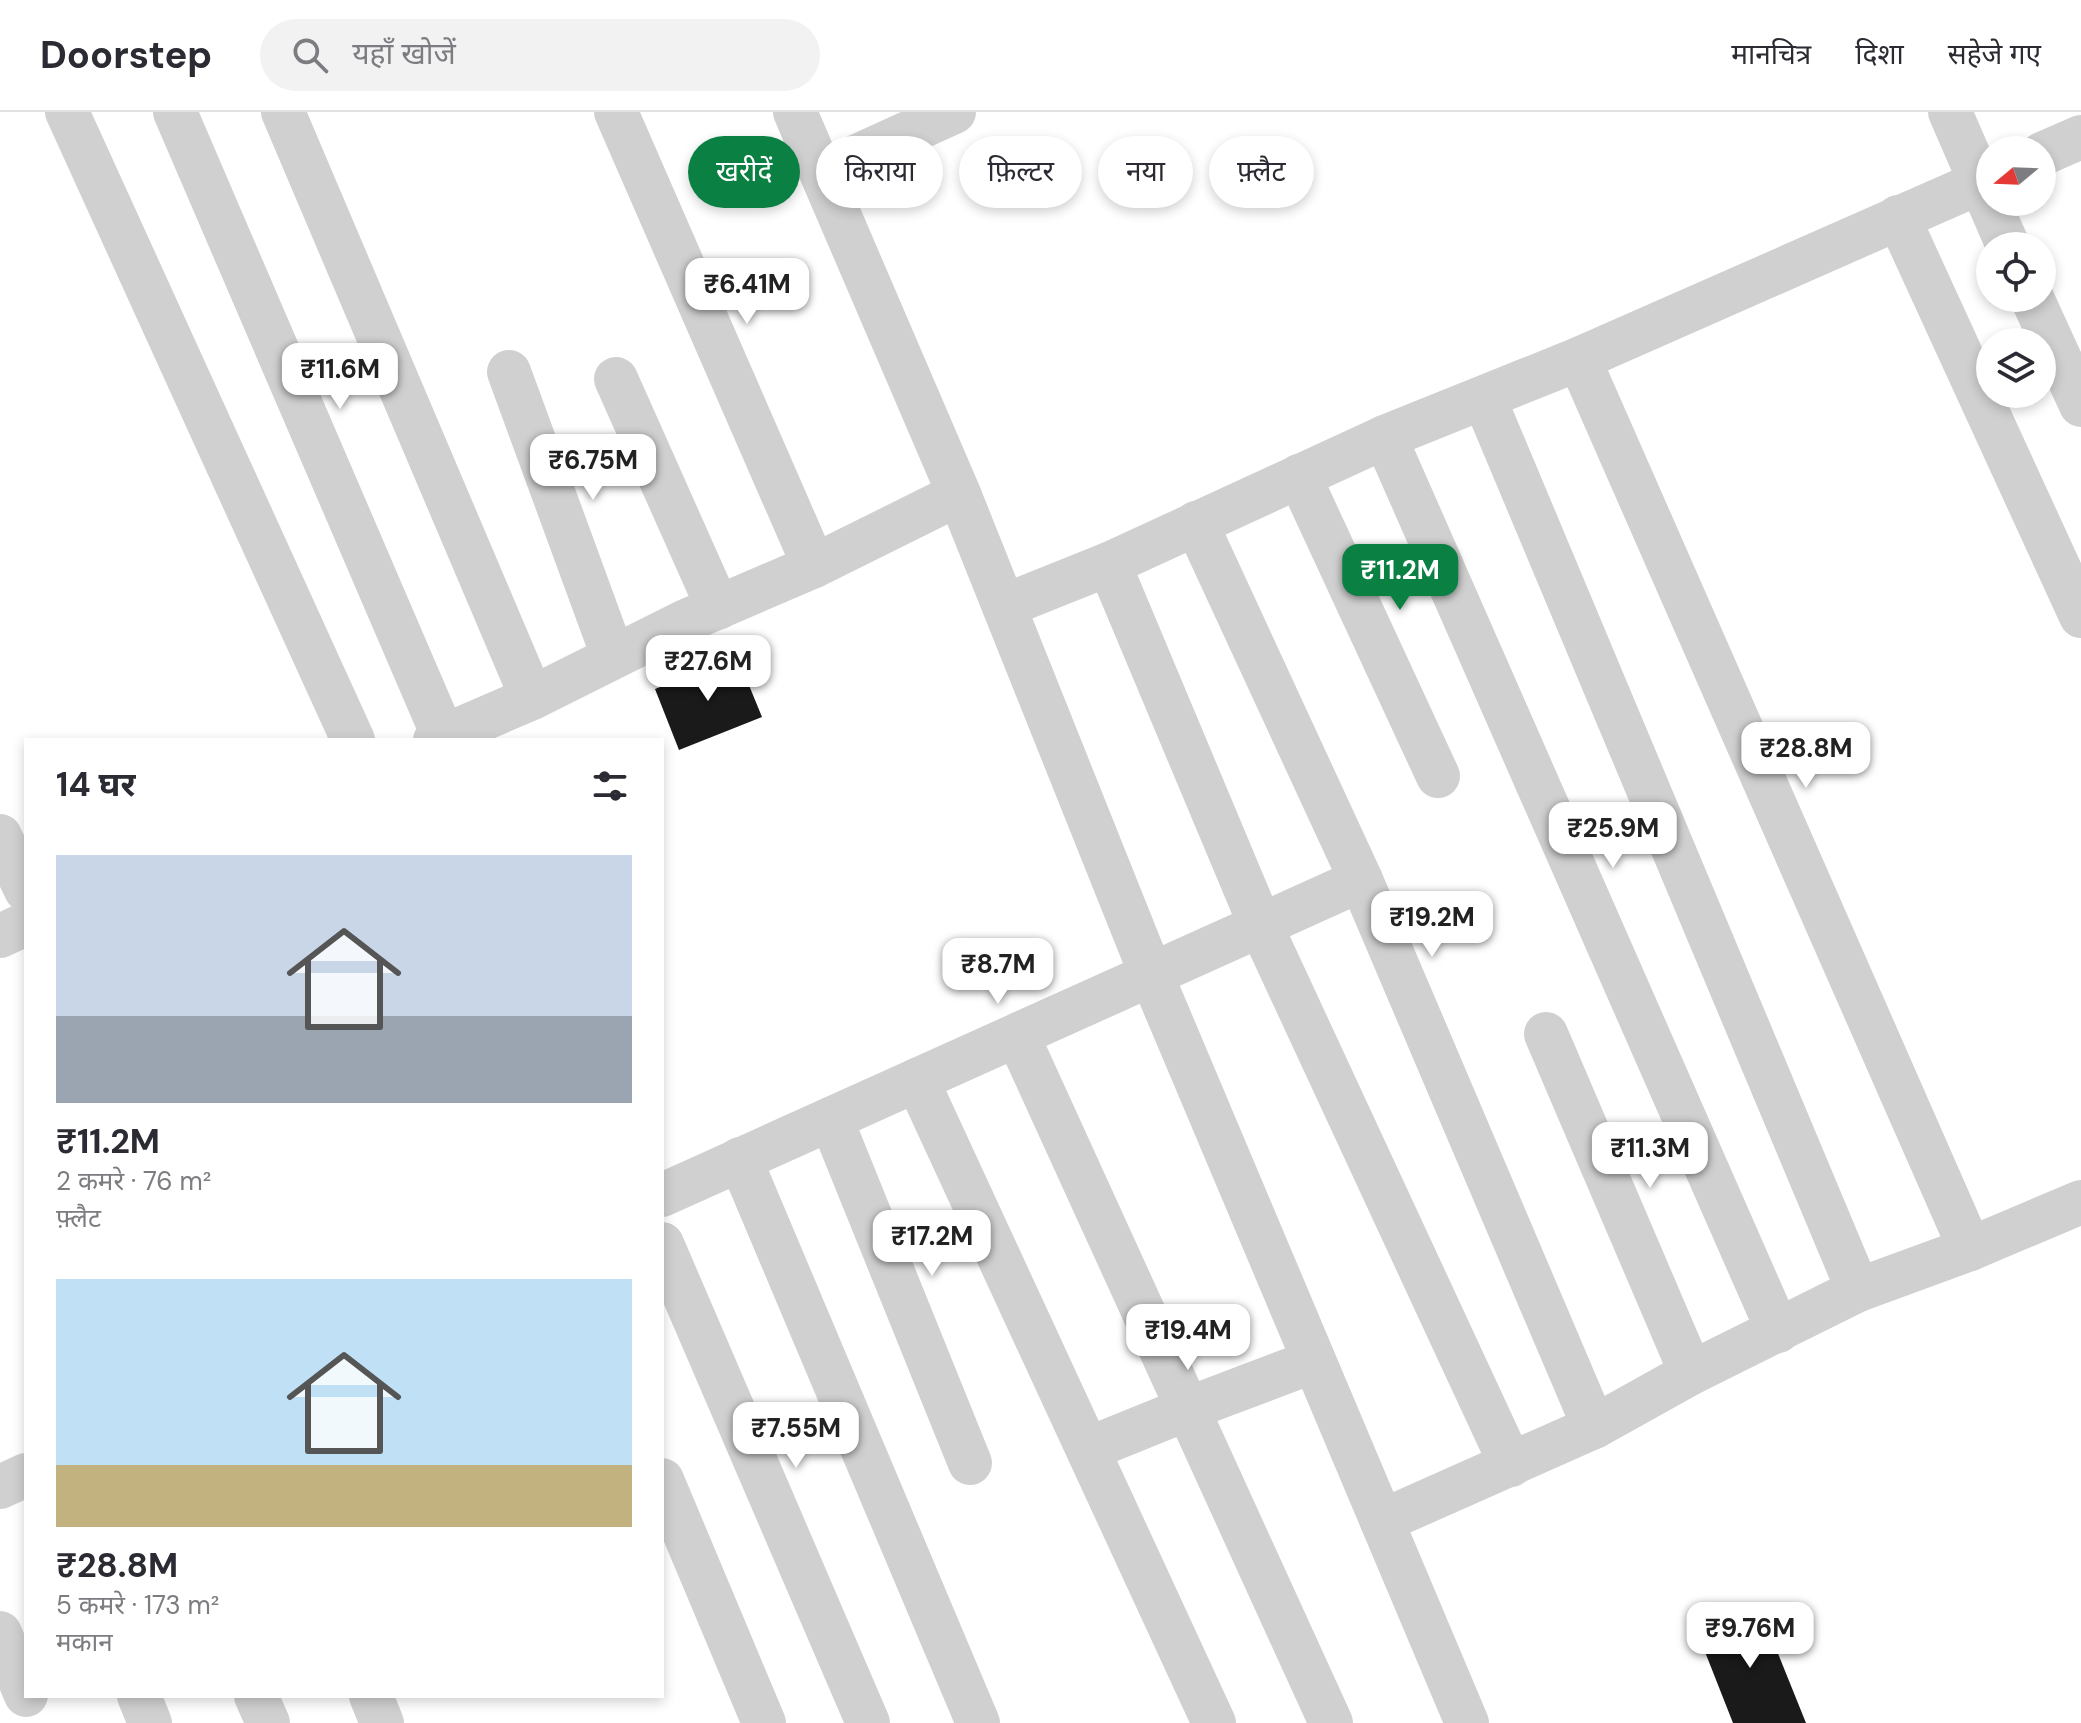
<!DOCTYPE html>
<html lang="hi">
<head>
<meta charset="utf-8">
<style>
  body { margin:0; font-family:"DM Sans","Noto Sans Devanagari",sans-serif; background:#f2f2f3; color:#2b2b33; height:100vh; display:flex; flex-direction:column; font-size:30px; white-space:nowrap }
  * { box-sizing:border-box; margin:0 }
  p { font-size:26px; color:#7c7c81 }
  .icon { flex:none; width:44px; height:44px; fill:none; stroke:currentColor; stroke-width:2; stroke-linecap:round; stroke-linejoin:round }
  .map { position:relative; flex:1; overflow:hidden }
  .panel { position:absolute; left:24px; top:626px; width:640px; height:960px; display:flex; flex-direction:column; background:#fff; border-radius:0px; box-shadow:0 4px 12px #0003 }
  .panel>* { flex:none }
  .hud { position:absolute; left:688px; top:24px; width:760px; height:72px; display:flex; gap:16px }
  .needle { width:52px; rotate:251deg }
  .controls { position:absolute; left:1976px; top:24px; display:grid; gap:16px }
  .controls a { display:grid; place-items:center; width:80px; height:80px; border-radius:50%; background:#fff; box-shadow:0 4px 12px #0003; font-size:40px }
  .price { position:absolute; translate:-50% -68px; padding:0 18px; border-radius:16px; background:#fff; color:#222; font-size:26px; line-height:52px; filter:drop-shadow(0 2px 4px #0008) }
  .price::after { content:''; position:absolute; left:50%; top:48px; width:24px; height:18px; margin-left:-12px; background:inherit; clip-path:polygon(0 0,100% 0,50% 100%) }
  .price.on { background:#0b8043; color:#fff }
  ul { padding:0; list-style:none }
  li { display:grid; align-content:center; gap:16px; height:424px; padding:0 32px }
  li span { display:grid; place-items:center; height:248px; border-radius:0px; color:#555 }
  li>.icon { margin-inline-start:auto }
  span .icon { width:144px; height:144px; fill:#fffc; stroke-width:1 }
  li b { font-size:34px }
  h2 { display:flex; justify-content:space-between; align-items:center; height:96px; padding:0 32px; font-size:34px }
  .pill { padding:0 28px; border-radius:36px; background:#fff; box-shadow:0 4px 12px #0003; font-size:28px; line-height:72px }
  .pill.on { background:#0b8043; color:#fff }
  header { display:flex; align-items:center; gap:48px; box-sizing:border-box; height:112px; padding:0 40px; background:#fff; border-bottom:2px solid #e1e1e2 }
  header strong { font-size:38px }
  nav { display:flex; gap:44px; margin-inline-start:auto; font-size:28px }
  .search { width:560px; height:72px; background:#f2f2f3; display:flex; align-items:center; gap:20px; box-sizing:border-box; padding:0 28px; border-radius:44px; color:#7c7c81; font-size:30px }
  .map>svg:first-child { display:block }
  .building { fill:#1a1a1a }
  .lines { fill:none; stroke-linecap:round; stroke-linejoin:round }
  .minor { stroke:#d0d0d0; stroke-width:44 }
</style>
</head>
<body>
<header>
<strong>Doorstep</strong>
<div class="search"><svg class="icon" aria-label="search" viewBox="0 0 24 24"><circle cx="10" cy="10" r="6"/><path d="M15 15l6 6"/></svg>यहाँ खोजें</div>
<nav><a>मानचित्र</a><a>दिशा</a><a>सहेजे गए</a></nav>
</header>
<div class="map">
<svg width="2081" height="1611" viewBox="0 0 2081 1611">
  <rect width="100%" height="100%" fill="#fff"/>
  <g class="building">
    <polygon points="737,544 762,605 679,638 655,577"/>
    <polygon points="1758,1492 1806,1611 1733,1611 1696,1517"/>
  </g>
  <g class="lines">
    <g class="minor">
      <polyline points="67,0 353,628"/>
      <polyline points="175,0 445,628"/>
      <polyline points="283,0 532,586"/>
      <polyline points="616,0 814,454"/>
      <polyline points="795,0 959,382 1151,862 1467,1611"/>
      <polyline points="1950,0 2008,134"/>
      <polyline points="2042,42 2081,25"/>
      <polyline points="822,60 954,0"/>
      <polyline points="1898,105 2081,504"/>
      <polyline points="2032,186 2081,293"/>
      <polyline points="1579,247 1970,1137"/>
      <polyline points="509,260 613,544"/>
      <polyline points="616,267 718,496"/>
      <polyline points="1484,286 1858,1178"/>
      <polyline points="1385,325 1778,1219"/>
      <polyline points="1299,364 1438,664"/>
      <polyline points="1196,411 1361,768 1594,1315"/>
      <polyline points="1109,452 1260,812 1511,1353"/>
      <polyline points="1004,494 1109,452 1385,325 1579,247 1990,66"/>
      <polyline points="435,628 532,586 686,509 814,454 959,382"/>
      <polyline points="0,724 26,778"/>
      <polyline points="0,824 26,812"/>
      <polyline points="1021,921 1024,938 1331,1611"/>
      <polyline points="1546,922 1691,1261"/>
      <polyline points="917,968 1214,1611"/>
      <polyline points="831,1007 970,1351"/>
      <polyline points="740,1047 978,1611"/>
      <polyline points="662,1083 1361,768"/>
      <polyline points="662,1132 868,1611"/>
      <polyline points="1088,1337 1187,1297 1314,1249"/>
      <polyline points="662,1368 764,1611"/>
      <polyline points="0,1375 26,1363"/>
      <polyline points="1382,1409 1594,1315 1691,1261 1858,1178 1970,1137 2081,1090"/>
      <polyline points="0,1521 26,1583"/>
      <polyline points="139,1584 150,1611"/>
      <polyline points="256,1584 268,1611"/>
      <polyline points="371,1584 382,1611"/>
    </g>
  </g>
</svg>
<div class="controls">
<a><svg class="needle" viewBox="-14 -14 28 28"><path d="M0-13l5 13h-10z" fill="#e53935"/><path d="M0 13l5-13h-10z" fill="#7c7c81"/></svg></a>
<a><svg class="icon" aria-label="locate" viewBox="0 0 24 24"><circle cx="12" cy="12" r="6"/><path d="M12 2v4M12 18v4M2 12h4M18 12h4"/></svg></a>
<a><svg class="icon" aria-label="layers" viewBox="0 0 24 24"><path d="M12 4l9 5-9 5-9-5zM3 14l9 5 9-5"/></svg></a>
</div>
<b class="price" style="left:747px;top:214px">₹6.41M</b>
<b class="price" style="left:340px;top:299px">₹11.6M</b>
<b class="price" style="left:593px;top:390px">₹6.75M</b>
<b class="price on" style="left:1400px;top:500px">₹11.2M</b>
<b class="price" style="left:708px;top:591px">₹27.6M</b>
<b class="price" style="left:1806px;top:678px">₹28.8M</b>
<b class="price" style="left:1613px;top:758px">₹25.9M</b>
<b class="price" style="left:1432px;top:847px">₹19.2M</b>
<b class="price" style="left:998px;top:894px">₹8.7M</b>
<b class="price" style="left:1650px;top:1078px">₹11.3M</b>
<b class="price" style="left:932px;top:1166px">₹17.2M</b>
<b class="price" style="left:1188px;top:1260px">₹19.4M</b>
<b class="price" style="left:796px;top:1358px">₹7.55M</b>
<b class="price" style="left:1750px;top:1558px">₹9.76M</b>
<div class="hud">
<a class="pill on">खरीदें</a>
<a class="pill">किराया</a>
<a class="pill">फ़िल्टर</a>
<a class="pill">नया</a>
<a class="pill">फ़्लैट</a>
</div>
<section class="panel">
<h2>14 घर<svg class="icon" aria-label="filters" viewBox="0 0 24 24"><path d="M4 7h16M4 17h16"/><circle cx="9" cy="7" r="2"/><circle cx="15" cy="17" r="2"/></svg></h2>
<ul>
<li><span style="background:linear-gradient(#c9d6e8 65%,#9aa5b1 0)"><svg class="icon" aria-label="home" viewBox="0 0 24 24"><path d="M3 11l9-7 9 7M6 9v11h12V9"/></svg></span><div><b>₹11.2M</b><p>2 कमरे · 76 m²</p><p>फ़्लैट</p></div></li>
<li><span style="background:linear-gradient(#bfe0f5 75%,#c2b280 0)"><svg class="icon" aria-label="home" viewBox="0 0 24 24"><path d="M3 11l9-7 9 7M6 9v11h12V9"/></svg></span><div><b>₹28.8M</b><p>5 कमरे · 173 m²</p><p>मकान</p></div></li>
</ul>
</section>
</div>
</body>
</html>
